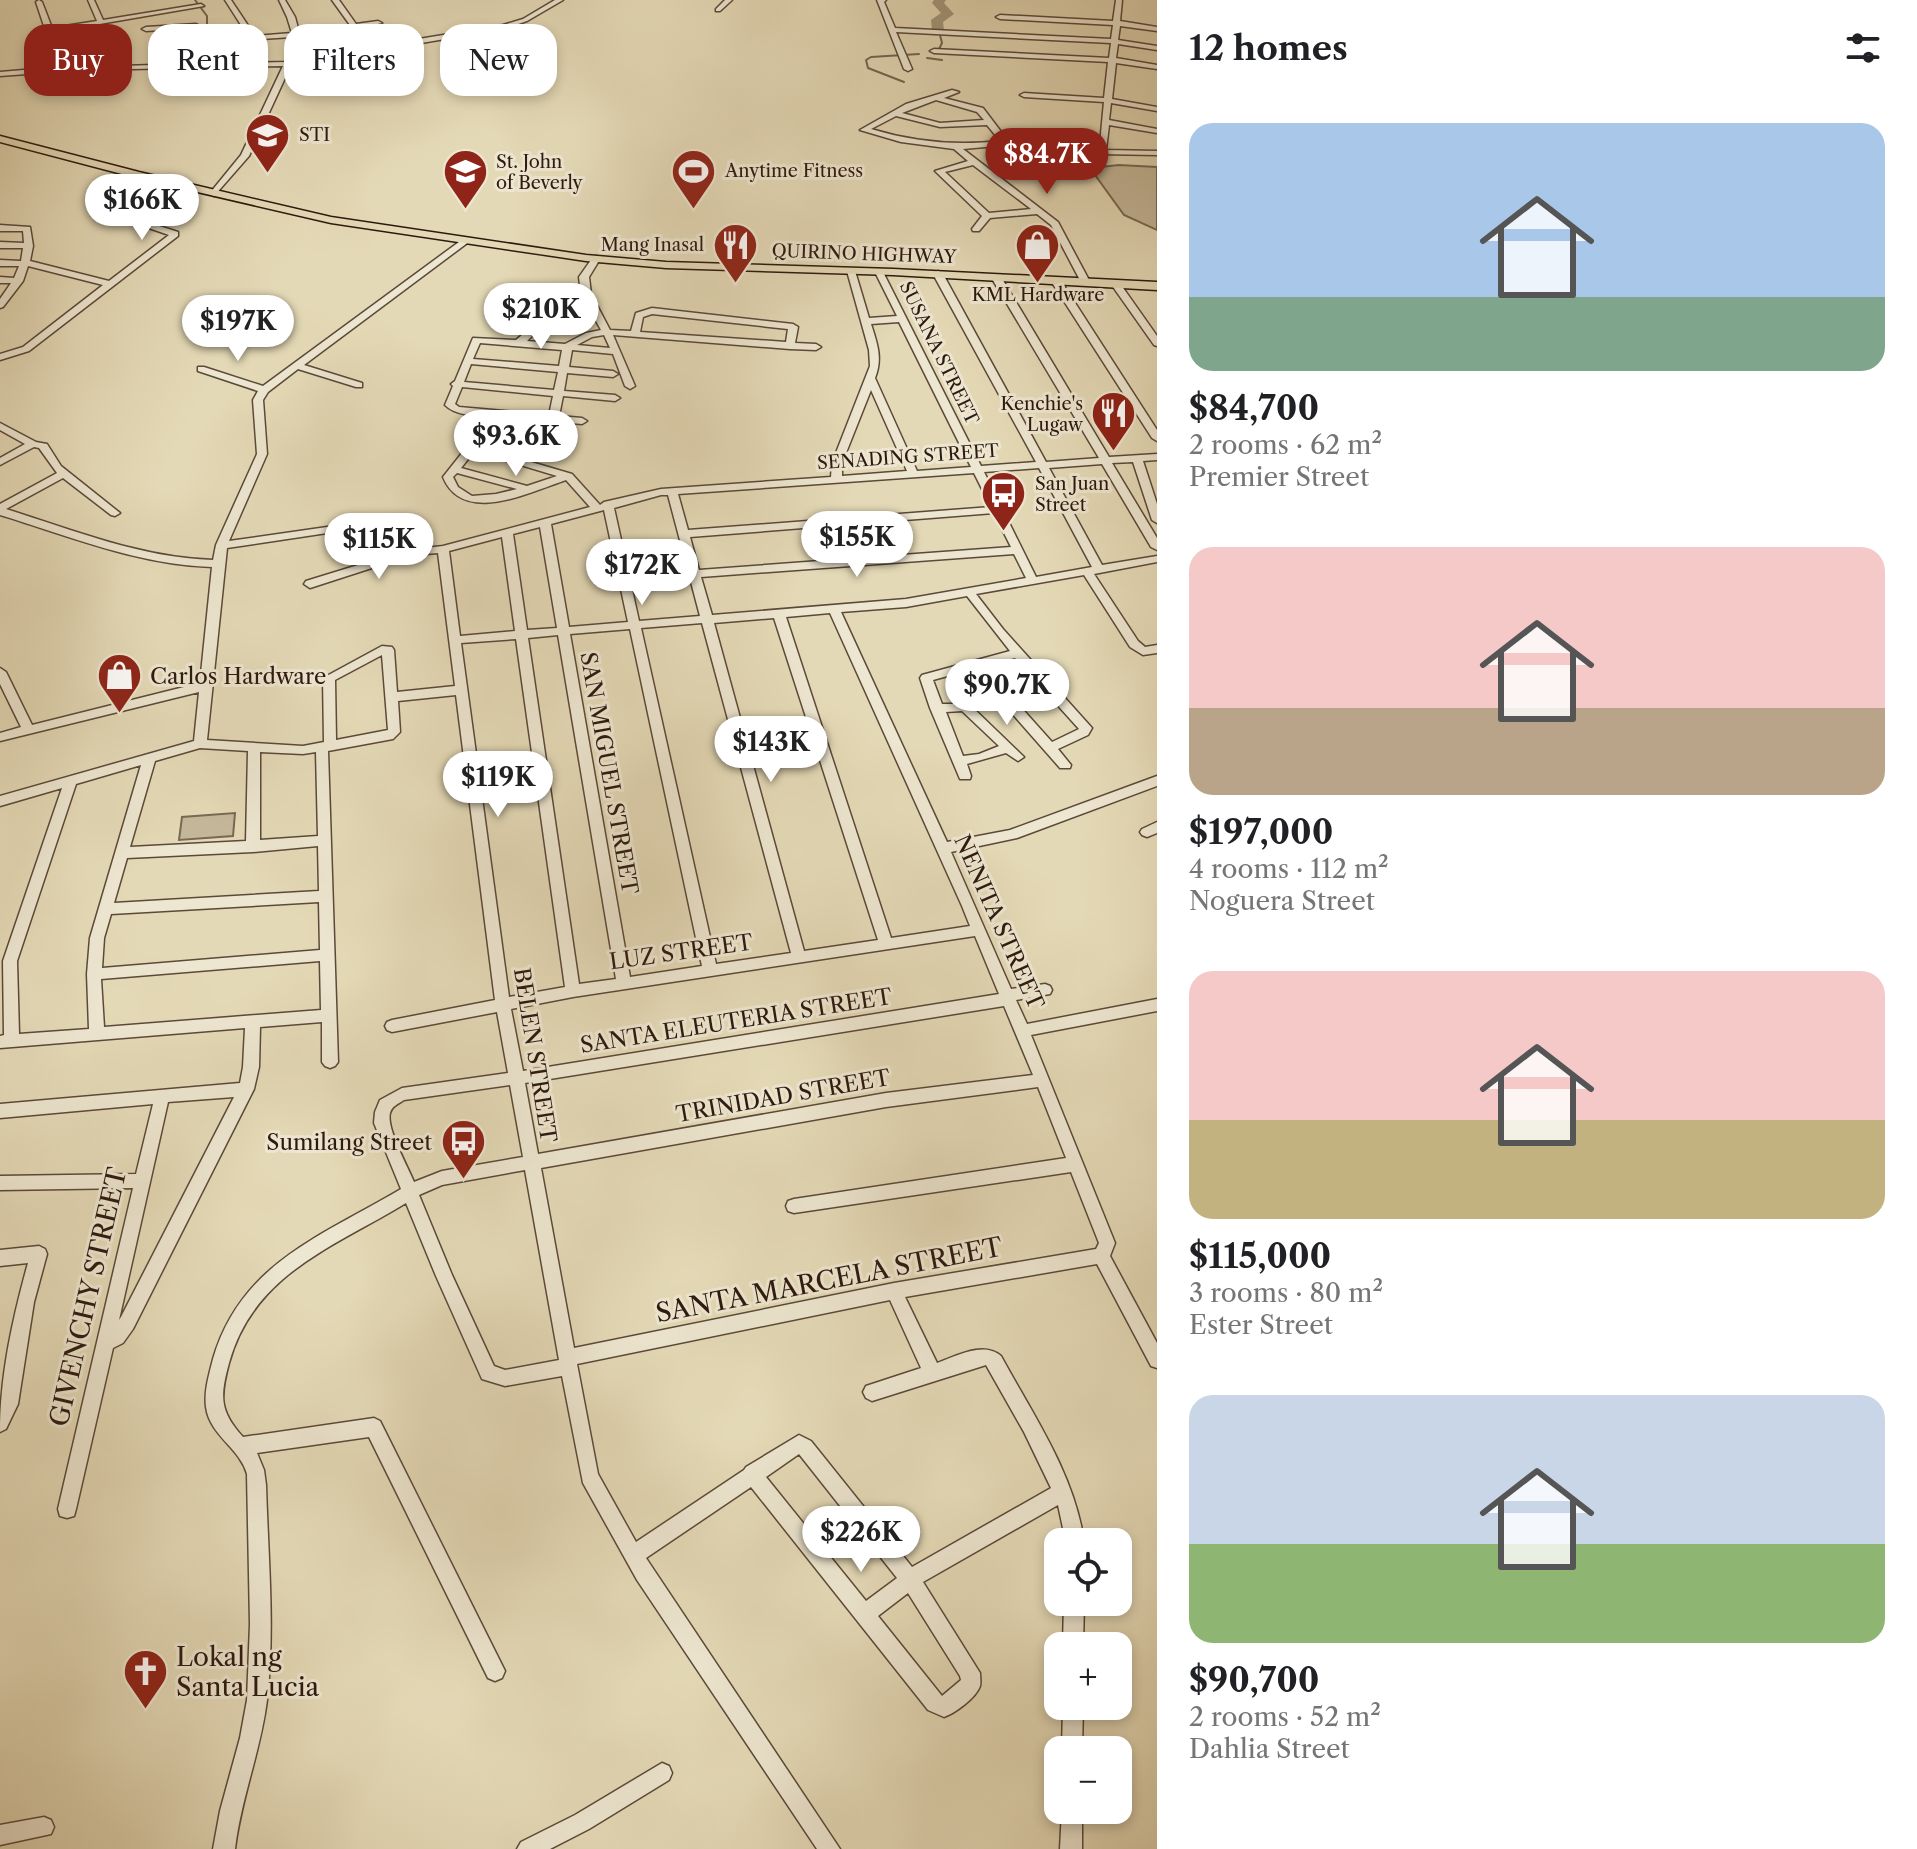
<!DOCTYPE html>
<html lang="en">
<head>
<meta charset="utf-8">
<style>
  body { margin:0; font-family:"Libre Caslon Text",serif; background:#f6f6f6; color:#202124; height:100vh; display:flex; flex-direction:column; font-size:30px; white-space:nowrap }
  * { box-sizing:border-box; margin:0 }
  p { font-size:26px; color:#757577 }
  .icon { flex:none; width:44px; height:44px; fill:none; stroke:currentColor; stroke-width:2; stroke-linecap:round; stroke-linejoin:round }
  .map { position:relative; flex:1; overflow:hidden }
  .drawer { display:flex; flex-direction:column; background:#fff; width:760px }
  .drawer>* { flex:none }
  .guide { position:absolute; left:24px; top:24px; width:760px; height:72px; display:flex; gap:16px }
  .tools { position:absolute; left:1044px; top:1528px; display:grid; gap:16px }
  .tools a { display:grid; place-items:center; width:88px; height:88px; border-radius:16px; background:#fff; box-shadow:0 4px 12px #0003; font-size:40px }
  .price { position:absolute; translate:-50% -68px; padding:0 18px; border-radius:28px; background:#fff; color:#222; font-size:26px; line-height:52px; filter:drop-shadow(0 2px 4px #0008) }
  .price::after { content:''; position:absolute; left:50%; top:48px; width:24px; height:18px; margin-left:-12px; background:inherit; clip-path:polygon(0 0,100% 0,50% 100%) }
  .price.current { background:#8f2418; color:#fff }
  ul { padding:0; list-style:none }
  li { display:grid; align-content:center; gap:16px; height:424px; padding:0 32px }
  li span { display:grid; place-items:center; height:248px; border-radius:24px; color:#555 }
  li>.icon { margin-inline-start:auto }
  span .icon { width:144px; height:144px; fill:#fffc; stroke-width:1 }
  li b { font-size:34px }
  h2 { display:flex; justify-content:space-between; align-items:center; height:96px; padding:0 32px; font-size:34px }
  .tag { padding:0 28px; border-radius:24px; background:#fff; box-shadow:0 4px 12px #0003; font-size:28px; line-height:72px }
  .tag.current { background:#8f2418; color:#fff }
  main { display:flex; flex:1; min-height:0 }
  .map>svg:first-child { display:block }
  .green { fill:#c5b89a; stroke:#796854; stroke-width:2 }
  .lines { fill:none; stroke-linecap:round; stroke-linejoin:round }
  .stream { stroke:#766551; stroke-width:2 }
  .river { fill:#a6987d; fill-rule:evenodd }
  .minor-casing { stroke:#5b4939; stroke-width:3 }
  .major-casing { stroke:#2d190f; stroke-width:3 }
  .minor { fill:#ede6d0; fill-rule:evenodd }
  .major { fill:#e4d9b6; fill-rule:evenodd }
  .labels { text-anchor:middle; dominant-baseline:central; stroke-width:6; stroke-linejoin:round; paint-order:stroke }
  .far-poi-label { font-size:18px; fill:#2d190f; stroke:#ede6d0; text-anchor:start }
  .far-street-label { font-size:18px; fill:#2d190f; stroke:#ede6d0 }
  .poi-label { font-size:22px; fill:#2d190f; stroke:#ede6d0; text-anchor:start }
  .street-label { font-size:22px; fill:#2d190f; stroke:#ede6d0 }
  .near-street-label { font-size:26px; fill:#2d190f; stroke:#ede6d0 }
  .near-poi-label { font-size:26px; fill:#2d190f; stroke:#ede6d0; text-anchor:start }
</style>
</head>
<body>
<main>
<div class="map">
<svg width="1157" height="1849" viewBox="0 0 1157 1849">
  <rect width="100%" height="100%" fill="#e4d9b6"/>
  <filter id="stains"><feTurbulence type="fractalNoise" baseFrequency=".0025" numOctaves="4"/><feColorMatrix values="0 0 0 0 .2 0 0 0 0 .09 0 0 0 0 .02 0 0 0 .5 -.17"/></filter>
  <radialGradient id="worn" r=".72"><stop offset=".6" stop-color="#630" stop-opacity="0"/><stop offset="1" stop-color="#630" stop-opacity=".3"/></radialGradient>
  <g class="green">
    <polygon points="1119,165 1157,167 1157,230 1124,215 1090,168"/>
    <polygon points="235,813 233,836 179,840 182,817"/>
  </g>
  <g class="lines">
    <g class="stream">
      <polyline points="195,0 207,16 207,34"/>
      <polyline points="939,49 942,43 940,35"/>
      <polyline points="927,58 942,60"/>
      <polyline points="904,82 868,68 866,60 871,57 919,54"/>
    </g>
    <polygon class="river" points="934,0 946,0 944,3 954,14 943,22 944,30 938,34 932,30 931,20 941,13 932,3"/>
    <defs>
      <g id="minor">
        <polygon points="39,0 42,2 52,28 97,21 88,0 94,0 103,20 201,4 204,6 53,32 58,44 54,68 187,64 188,54 157,56 153,54 157,52 189,50 190,41 162,43 158,41 191,37 192,28 146,31 142,29 146,27 196,24 200,26 194,64 285,62 292,37 214,42 217,38 248,36 225,0 231,0 255,36 292,33 287,17 279,0 285,0 295,17 299,32 350,25 332,0 339,0 356,24 378,21 382,23 355,29 299,36 293,60 503,25 523,19 555,0 563,0 527,21 504,29 291,65 249,156 214,196 210,193 241,155 283,66 81,70 0,76 0,72 47,68 50,44 36,2"/>
        <polygon points="725,0 732,0 720,11 716,11 716,9"/>
        <polygon points="877,0 886,0 884,2 895,28 1111,39 1113,25 1000,19 996,17 1000,15 1113,21 1116,0 1122,0 1120,21 1157,27 1157,31 1120,26 1118,40 1157,46 1157,50 1118,44 1116,58 1157,65 1157,69 1116,63 1112,99 1157,107 1157,111 1111,103 1109,120 1157,129 1157,133 1109,125 1106,150 1157,151 1157,155 1099,154 1104,102 1024,97 1020,95 1024,93 1104,98 1108,62 934,53 930,51 934,49 1109,58 1111,43 896,32 912,69 908,71 904,69"/>
        <path d="M952 90 959 92 944 98 983 108 1005 137 1034 151 1035 153 1031 155 1008 145 963 149 1058 222 1090 282 1088 284H1082L1051 225 1037 214 990 218 979 231H973L972 229 982 216 935 171 968 161 954 149 901 142 860 130 906 104ZM936 100 977 112 984 120 940 123 902 113ZM896 116 940 127 987 125 1000 141C956 146 914 142 871 129ZM973 165 1031 209 989 213 945 172Z"/>
        <polygon points="167,181 174,183 125,215 178,232 178,236 29,351 0,360 0,354 23,347 103,285 28,266 23,281 3,307 0,308 0,299 11,283 0,283 0,277 14,278 19,266 0,266 0,260 21,261 23,248 0,248 0,242 24,243 23,231 0,231 0,225 30,227 33,246 30,261 109,281 169,235 114,216"/>
        <path d="M463 239 470 241 304 365 362 383V387H356L298 369 268 392 263 400 267 454 229 541 334 526 339 529 334 532 227 548 207 740 303 746 324 742 323 678 382 646 392 647 394 650 397 692 455 686 438 553 412 555 310 588 304 584 306 581 407 550 443 546 590 507 566 480C530 492 463 526 443 477L466 448 477 446 572 474 600 505 604 502 661 489 831 477 832 463 870 366 869 350 847 271 848 269 855 271 869 318 897 316 875 272 879 269 883 272 981 466 1036 462 933 274 938 271 943 274 1046 462 1099 458 991 277 993 275 1001 277 1109 457 1157 454V460L1143 461 1157 504V523L1152 520 1133 462 1112 463 1157 538V550L1151 547 1102 464 1049 468 1102 565 1157 556V562L1094 574 1138 641 1145 647 1157 645V653L1143 655 1130 647 1084 575 976 594 1003 629 1092 728 1088 735 1058 749 1071 765 1070 768H1060L973 669 933 680 942 704H969L1024 757 1018 761 1006 753 967 764 971 776 970 779H960L930 708 920 678 922 675 1010 651 967 596 906 607 841 612 947 842 1010 830 1157 776V786L1017 838 951 852 1011 989 1045 984 1050 986 1052 990 1050 994 1016 1000 1027 1024 1157 999V1011L1031 1035 1115 1243 1110 1256 1157 1343V1368L1151 1366 1097 1264 905 1297 937 1363C957 1356 983 1341 1001 1356 1033 1415 1075 1475 1084 1542H1066L1058 1505 923 1582 980 1673C980 1677 981 1682 980 1686 976 1698 955 1713 944 1717L928 1710 751 1487 646 1558 840 1849H817L637 1580 583 1483 562 1376 505 1386 482 1379 436 1276 406 1203C334 1247 254 1273 229 1363 220 1396 219 1411 243 1437L374 1418 380 1421 505 1671 502 1678 495 1681 488 1678 369 1437 257 1453 264 1470 266 1485C268 1556 275 1629 267 1700 261 1750 241 1798 235 1849H213L220 1811 240 1738 247 1700 250 1624 247 1474C240 1448 210 1436 206 1407 204 1391 209 1375 213 1359 241 1263 322 1236 401 1189L374 1123 375 1112 380 1100 402 1088 508 1073 497 1012 392 1032 387 1030 385 1026 387 1022 392 1020 495 1000 456 695 398 701 400 732 393 739 328 751 338 1062 335 1066 330 1068 325 1066 322 1062V1022L260 1027 259 1067 254 1089 133 1329 123 1343 113 1348 76 1509 74 1516 67 1518 60 1516 58 1509 133 1188 0 1190V1176L136 1174 153 1104 0 1118V1104L240 1083 243 1067 245 1028 0 1048V1036L4 1035 3 961 62 788 0 806V796L194 741 199 692 0 741V733L21 727 0 684V668L6 672 32 725 200 683 212 567C139 565 69 536 0 515V504L57 473 39 448 34 447 0 465V458L25 444 0 430V423L36 442 47 444 61 466 120 513 115 516 111 515 63 478 6 509C73 530 142 558 213 560L216 545 257 454 253 400 258 391 198 371V367H204L263 386ZM899 322 971 467 917 471 875 378C883 358 877 343 871 324ZM871 390 907 471 842 476V463ZM477 452 557 476 527 486 461 468 473 453ZM1039 468 1092 567 1036 577 984 472ZM457 473 517 489 496 494 472 496 458 487 453 477ZM974 473 991 507 688 530 678 494ZM661 495H668L700 616 639 621 614 508ZM604 510 628 622 569 627 551 524ZM994 513 1011 547 699 570 690 537ZM540 527 557 628 527 630 513 534ZM502 537 515 631 460 636 449 551ZM1014 554 1026 578 906 599 712 615 701 577ZM830 613 962 906 970 926 891 938 786 617ZM774 618 878 940 804 951 714 623ZM702 623 791 953 716 964 641 628ZM630 629 702 966 630 977 570 634ZM558 635 616 979 579 984 528 638ZM516 639 565 987 509 997 461 643ZM382 655 388 730 336 740 335 680ZM1015 658 1079 729 1052 742 984 666ZM962 711 999 746 979 754 963 756 946 712ZM200 748 248 751 246 841 130 847 155 761ZM260 752 303 754 316 752 318 836 260 840ZM141 765 90 938 87 974 89 1029 19 1034 17 961 76 784ZM318 846 319 891 114 903 127 858 253 852ZM319 902 320 950 102 968 104 938 111 914ZM975 936 999 994 523 1071 511 1009 573 997ZM320 961 321 1010 104 1027 101 979ZM1004 1006 1033 1075 886 1093 538 1154 525 1083ZM510 1085 523 1157 442 1171 414 1182C408 1167 386 1128 390 1113 392 1106 398 1104 404 1100ZM1038 1087 1066 1158 794 1199 788 1201 786 1206 788 1211 794 1213 1071 1172 1099 1243 1096 1249 894 1283 574 1348 541 1168 886 1107ZM234 1097 121 1317 119 1320 168 1102ZM525 1170 559 1360 505 1370 494 1366 452 1275 419 1195 442 1185ZM890 1300 921 1368 866 1386 863 1392 866 1398 872 1401 986 1365 1024 1432 1051 1488 912 1567 811 1441 799 1435 746 1467 744 1470 636 1542 598 1474 577 1364ZM799 1454 897 1578 866 1601 766 1477ZM908 1593 960 1676 961 1680 942 1696 878 1616Z"/>
        <path d="M596 256 600 259 589 277 591 294 610 330 631 331 636 313 652 308 793 324 798 327 795 343 816 344 821 347 816 350 790 349 613 335 635 386 630 389 625 386 613 354 572 350 569 367 613 371 618 374 613 377 567 373 564 391 615 395 620 398 615 401 563 396 559 416 582 418 587 421 582 424 557 422 551 453 546 456 541 453 548 421 510 418 506 438 501 441 496 438 501 417C483 415 458 418 445 405L453 386 451 384 455 381 473 338 516 340 528 330 554 318 557 319V323L534 334 527 341 565 344 586 333 601 330 581 294 579 277 593 257ZM652 314 788 329 786 342 640 332 643 317ZM604 335 610 348 577 345 592 337ZM480 343 562 350 559 366 473 359ZM471 364 558 372 554 390 464 382ZM462 387 553 396 549 415 459 407 455 404Z"/>
        <polygon points="1056,278 1061,281 1157,430 1157,441 1152,438 1051,281"/>
        <polygon points="1113,282 1119,282 1157,336 1157,346 1154,345 1111,284"/>
        <polygon points="1157,822 1157,833 1147,837 1142,835 1140,832 1142,829"/>
        <path d="M39 1246 45 1249 47 1254 34 1302 18 1404 6 1429 0 1432C0 1375 13 1317 28 1263L0 1266V1250Z"/>
        <polygon points="1064,1602 1084,1602 1083,1646 1063,1646"/>
        <polygon points="1063,1706 1083,1706 1082,1750 1062,1750"/>
        <polygon points="662,1763 669,1766 672,1773 669,1780 589,1829 550,1849 517,1849 521,1842 575,1815"/>
        <polygon points="1062,1810 1082,1810 1082,1849 1060,1849"/>
        <polygon points="44,1817 51,1820 54,1827 51,1834 0,1845 0,1825"/>
      </g>
      <polygon id="major" points="0,136 139,172 331,217 586,255 666,262 893,269 1157,282 1157,290 893,275 666,268 586,261 331,223 137,178 0,142"/>
    </defs>
    <use href="#minor" class="minor-casing"/>
    <use href="#major" class="major-casing"/>
    <use href="#minor" class="minor"/>
    <use href="#major" class="major"/>
  </g>
  <defs>
    <symbol id="university-pin" viewBox="-11 -11 22 30"><path d="M0 17L-7.5 6A9.5 9.5 0 1 1 7.5 6Z" fill="#8f2418" stroke="#ede6d0"/><path d="M0-5L7-2L0 1L-7-2ZM-4 1L0 2.5L4 1V4Q0 6-4 4Z" fill="#fff"/></symbol>
    <symbol id="stadium-pin" viewBox="-11 -11 22 30"><path d="M0 17L-7.5 6A9.5 9.5 0 1 1 7.5 6Z" fill="#8f2418" stroke="#ede6d0"/><path d="M0-5a6.5 5 0 1 0 0 10a6.5 5 0 1 0 0-10ZM-3.5-1.8h7v3.6h-7Z" fill="#fff"/></symbol>
    <symbol id="school-pin" viewBox="-11 -11 22 30"><path d="M0 17L-7.5 6A9.5 9.5 0 1 1 7.5 6Z" fill="#8f2418" stroke="#ede6d0"/><path d="M0-5L7-2L0 1L-7-2ZM-4 1L0 2.5L4 1V4Q0 6-4 4Z" fill="#fff"/></symbol>
    <symbol id="restaurant-pin" viewBox="-11 -11 22 30"><path d="M0 17L-7.5 6A9.5 9.5 0 1 1 7.5 6Z" fill="#8f2418" stroke="#ede6d0"/><path d="M-5-6h1v4h1v-4h1v4h1v-4h1v5L-1.5 .5V6h-2V.5L-5-1ZM5-6V6H3V1.5H1.5Q1.5-4 5-6Z" fill="#fff"/></symbol>
    <symbol id="shop-pin" viewBox="-11 -11 22 30"><path d="M0 17L-7.5 6A9.5 9.5 0 1 1 7.5 6Z" fill="#8f2418" stroke="#ede6d0"/><path d="M-5-2.5h2.3a2.7 3.5 0 0 1 5.4 0H5L5.5 6h-11ZM-1.5-2.5h3a1.5 2.3 0 0 0-3 0Z" fill="#fff"/></symbol>
    <symbol id="bus-pin" viewBox="-11 -11 22 30"><path d="M0 17L-7.5 6A9.5 9.5 0 1 1 7.5 6Z" fill="#8f2418" stroke="#ede6d0"/><path d="M-5-6H5V4H4V6H2V4H-2V6H-4V4H-5ZM-3.5-4V0h7V-4ZM-3.5 1.2v1.5H-2V1.2ZM2 1.2v1.5H3.5V1.2Z" fill="#fff"/></symbol>
    <symbol id="church-pin" viewBox="-11 -11 22 30"><path d="M0 17L-7.5 6A9.5 9.5 0 1 1 7.5 6Z" fill="#8f2418" stroke="#ede6d0"/><path d="M-1.2-6h2.4v3.5h3.3v2.4h-3.3V6h-2.4V-.1h-3.3v-2.4h3.3Z" fill="#fff"/></symbol>
  </defs>
  <g fill-rule="evenodd">
    <use href="#university-pin" x="242" y="110" width="51" height="69"/>
    <use href="#stadium-pin" x="668" y="146" width="51" height="69"/>
    <use href="#school-pin" x="440" y="146" width="51" height="69"/>
    <use href="#restaurant-pin" x="710" y="220" width="51" height="69"/>
    <use href="#shop-pin" x="1012" y="220" width="51" height="69"/>
    <use href="#restaurant-pin" x="1088" y="388" width="51" height="69"/>
    <use href="#bus-pin" x="978" y="468" width="51" height="69"/>
    <use href="#shop-pin" x="94" y="650" width="51" height="69"/>
    <use href="#bus-pin" x="438" y="1116" width="51" height="69"/>
    <use href="#church-pin" x="120" y="1646" width="51" height="69"/>
  </g>
  <g class="labels">
    <g class="far-poi-label">
      <text x="299" y="135">STI</text>
      <text x="496" y="162">St. John<tspan x="496" dy="21">of Beverly</tspan></text>
      <text x="725" y="171">Anytime Fitness</text>
      <text x="704" y="245" text-anchor="end">Mang Inasal</text>
      <text x="1038" y="295" text-anchor="middle">KML Hardware</text>
      <text x="1083" y="404" text-anchor="end">Kenchie's<tspan x="1083" dy="21">Lugaw</tspan></text>
      <text x="1035" y="484">San Juan<tspan x="1035" dy="21">Street</tspan></text>
    </g>
    <g class="far-street-label">
      <text transform="translate(864 254) rotate(2)">QUIRINO HIGHWAY</text>
      <text transform="translate(939 353) rotate(64)">SUSANA STREET</text>
      <text transform="translate(908 457) rotate(-4)">SENADING STREET</text>
    </g>
    <g class="poi-label">
      <text x="150" y="676">Carlos Hardware</text>
      <text x="432" y="1142" text-anchor="end">Sumilang Street</text>
    </g>
    <g class="street-label">
      <text transform="translate(609 773) rotate(80)">SAN MIGUEL STREET</text>
      <text transform="translate(999 922) rotate(66)">NENITA STREET</text>
      <text transform="translate(681 952) rotate(-8)">LUZ STREET</text>
      <text transform="translate(736 1021) rotate(-9)">SANTA ELEUTERIA STREET</text>
      <text transform="translate(535 1055) rotate(81)">BELEN STREET</text>
      <text transform="translate(783 1096) rotate(-10)">TRINIDAD STREET</text>
    </g>
    <g class="near-street-label">
      <text transform="translate(829 1280) rotate(-11)">SANTA MARCELA STREET</text>
      <text transform="translate(88 1297) rotate(-77)">GIVENCHY STREET</text>
    </g>
    <g class="near-poi-label">
      <text x="176" y="1657">Lokal ng<tspan x="176" dy="30">Santa Lucia</tspan></text>
    </g>
  </g>
  <rect width="100%" height="100%" filter="url(#stains)"/>
  <rect width="100%" height="100%" fill="url(#worn)"/>
</svg>
<div class="tools">
<a><svg class="icon" aria-label="locate" viewBox="0 0 24 24"><circle cx="12" cy="12" r="6"/><path d="M12 2v4M12 18v4M2 12h4M18 12h4"/></svg></a>
<a>+</a>
<a>−</a>
</div>
<b class="price current" style="left:1047px;top:196px">$84.7K</b>
<b class="price" style="left:142px;top:242px">$166K</b>
<b class="price" style="left:541px;top:351px">$210K</b>
<b class="price" style="left:238px;top:363px">$197K</b>
<b class="price" style="left:516px;top:478px">$93.6K</b>
<b class="price" style="left:857px;top:579px">$155K</b>
<b class="price" style="left:379px;top:581px">$115K</b>
<b class="price" style="left:642px;top:607px">$172K</b>
<b class="price" style="left:1007px;top:727px">$90.7K</b>
<b class="price" style="left:771px;top:784px">$143K</b>
<b class="price" style="left:498px;top:819px">$119K</b>
<b class="price" style="left:861px;top:1574px">$226K</b>
<div class="guide">
<a class="tag current">Buy</a>
<a class="tag">Rent</a>
<a class="tag">Filters</a>
<a class="tag">New</a>
</div>
</div>
<section class="drawer">
<h2>12 homes<svg class="icon" aria-label="filters" viewBox="0 0 24 24"><path d="M4 7h16M4 17h16"/><circle cx="9" cy="7" r="2"/><circle cx="15" cy="17" r="2"/></svg></h2>
<ul>
<li><span style="background:linear-gradient(#a9c7e8 70%,#7fa58c 0)"><svg class="icon" aria-label="home" viewBox="0 0 24 24"><path d="M3 11l9-7 9 7M6 9v11h12V9"/></svg></span><div><b>$84,700</b><p>2 rooms · 62 m²</p><p>Premier Street</p></div></li>
<li><span style="background:linear-gradient(#f6c9c9 65%,#b9a48a 0)"><svg class="icon" aria-label="home" viewBox="0 0 24 24"><path d="M3 11l9-7 9 7M6 9v11h12V9"/></svg></span><div><b>$197,000</b><p>4 rooms · 112 m²</p><p>Noguera Street</p></div></li>
<li><span style="background:linear-gradient(#f6c9c9 60%,#c2b280 0)"><svg class="icon" aria-label="home" viewBox="0 0 24 24"><path d="M3 11l9-7 9 7M6 9v11h12V9"/></svg></span><div><b>$115,000</b><p>3 rooms · 80 m²</p><p>Ester Street</p></div></li>
<li><span style="background:linear-gradient(#c9d6e8 60%,#8fb573 0)"><svg class="icon" aria-label="home" viewBox="0 0 24 24"><path d="M3 11l9-7 9 7M6 9v11h12V9"/></svg></span><div><b>$90,700</b><p>2 rooms · 52 m²</p><p>Dahlia Street</p></div></li>
</ul>
</section>
</main>
</body>
</html>
